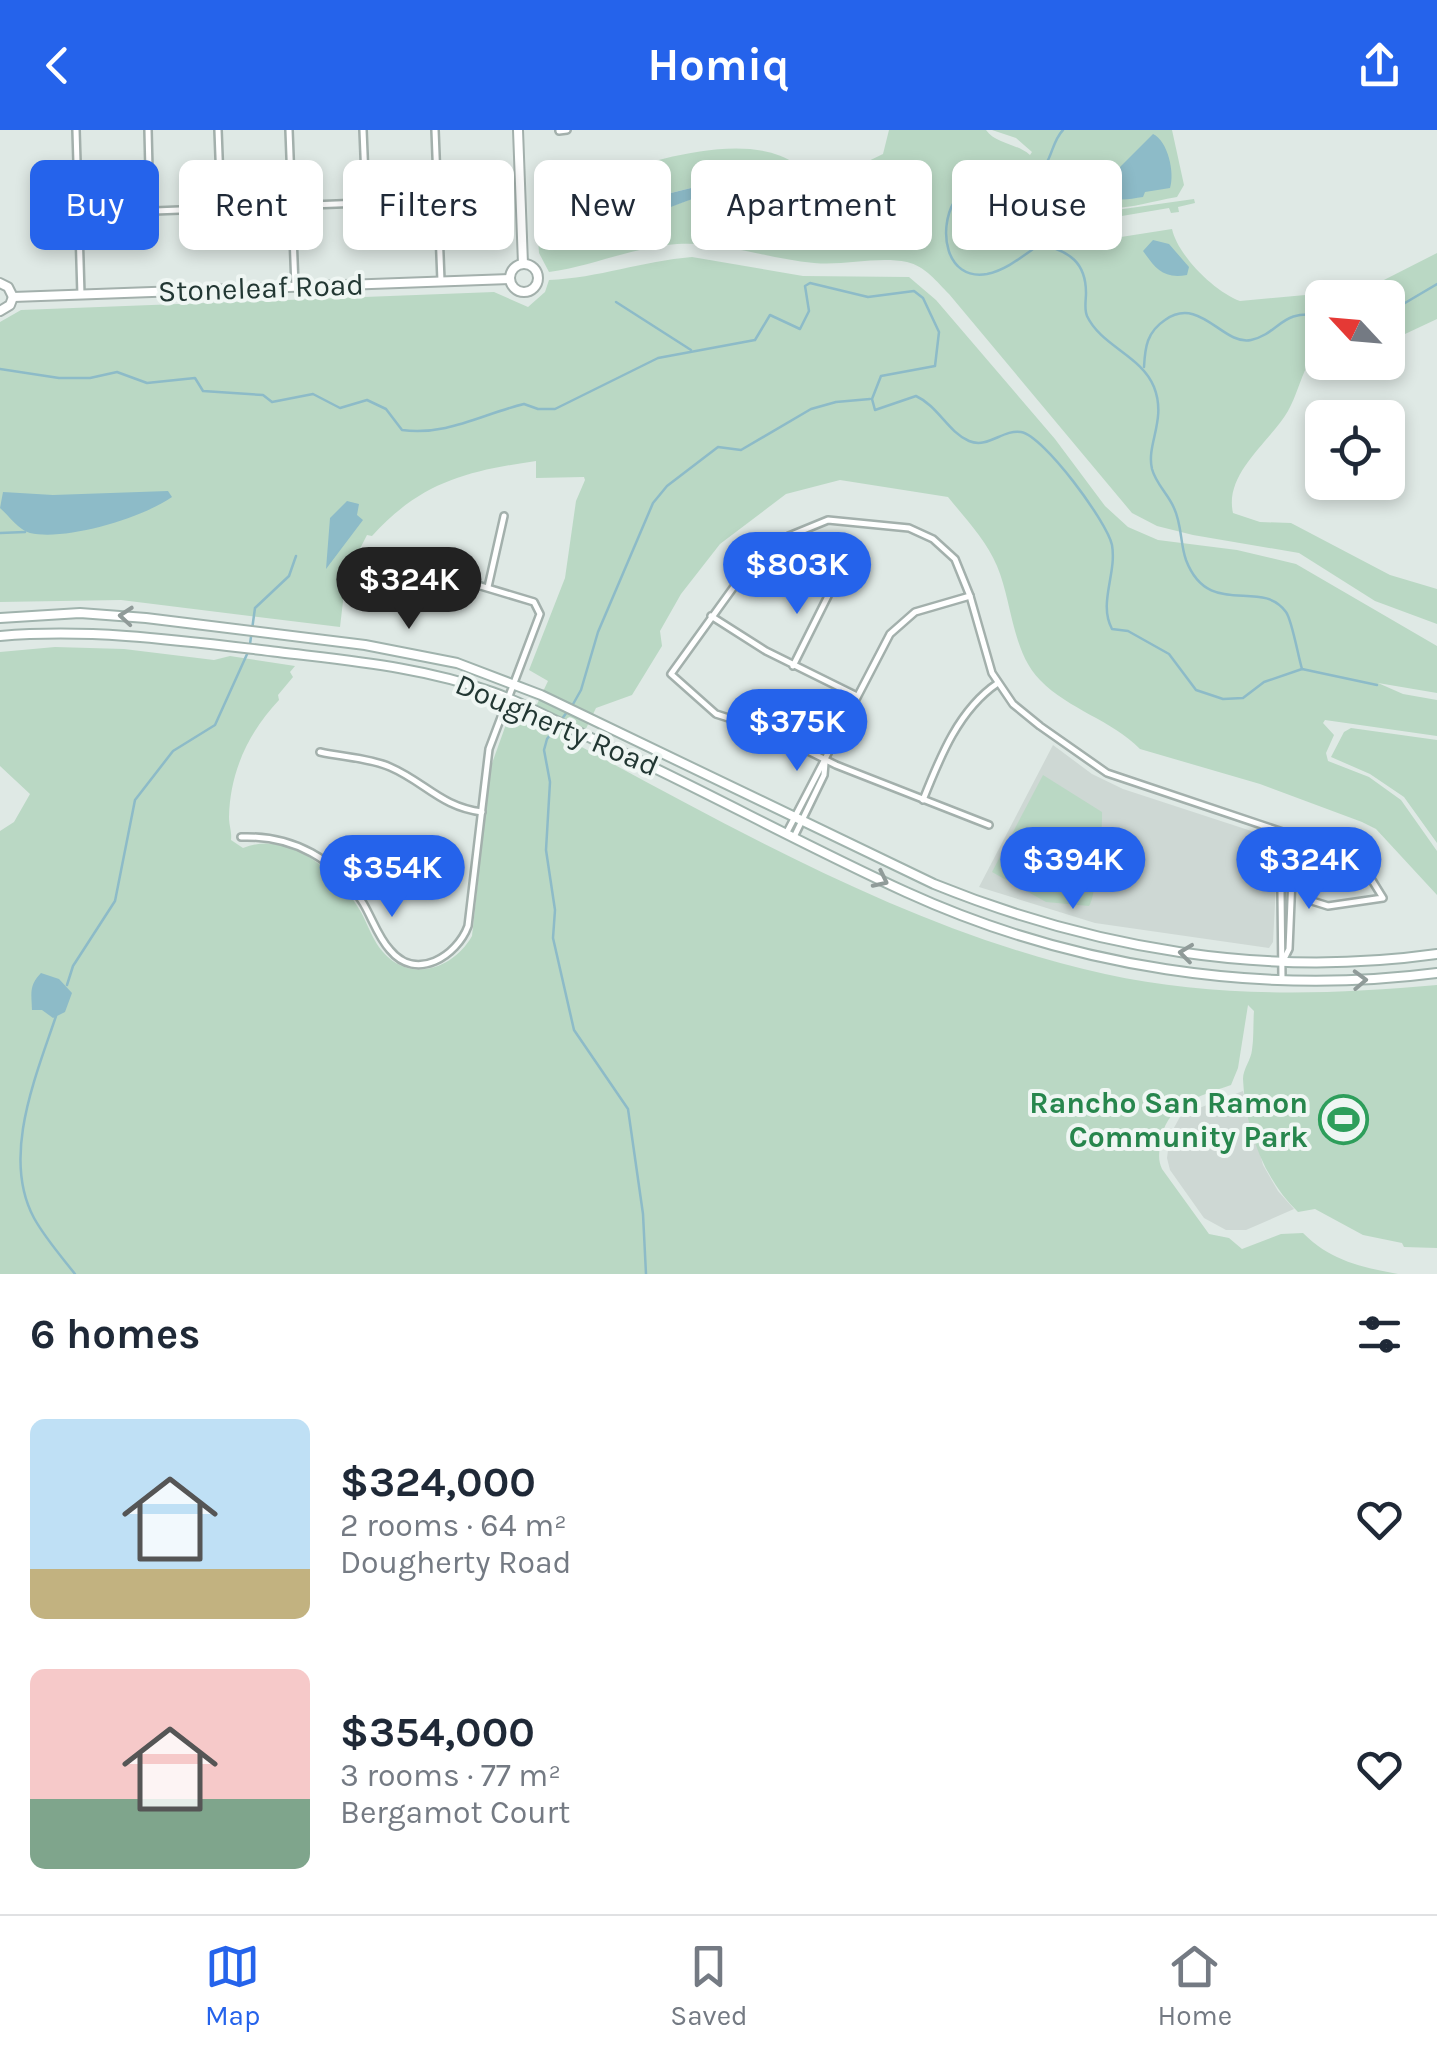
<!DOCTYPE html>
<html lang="en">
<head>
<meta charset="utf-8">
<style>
  body { margin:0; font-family:Karla,sans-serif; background:#f2f2f3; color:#1f2937; height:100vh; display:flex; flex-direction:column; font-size:38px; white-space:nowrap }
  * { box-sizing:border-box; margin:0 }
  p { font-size:32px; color:#747a83 }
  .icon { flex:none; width:55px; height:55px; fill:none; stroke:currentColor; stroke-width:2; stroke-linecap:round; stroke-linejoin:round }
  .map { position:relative; height:1144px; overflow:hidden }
  .side { display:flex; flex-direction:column; background:#fff; flex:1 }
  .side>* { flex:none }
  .guide { position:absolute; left:30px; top:30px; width:1378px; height:90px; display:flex; gap:20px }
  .needle { width:65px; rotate:296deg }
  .controls { position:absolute; left:1305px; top:150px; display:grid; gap:20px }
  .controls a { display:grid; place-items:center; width:100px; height:100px; border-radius:15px; background:#fff; box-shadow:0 5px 15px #0003; font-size:50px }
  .price { position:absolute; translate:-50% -85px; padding:0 22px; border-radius:35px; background:#2563eb; color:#fff; font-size:32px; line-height:65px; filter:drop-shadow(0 2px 5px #0008) }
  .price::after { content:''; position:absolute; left:50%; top:60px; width:30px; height:22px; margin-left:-15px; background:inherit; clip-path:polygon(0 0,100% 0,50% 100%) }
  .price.current { background:#222; color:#fff }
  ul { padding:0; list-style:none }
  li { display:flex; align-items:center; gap:30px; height:250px; padding:0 30px }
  li span { display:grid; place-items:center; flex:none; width:280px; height:200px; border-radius:15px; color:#555 }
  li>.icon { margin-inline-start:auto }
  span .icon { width:120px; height:120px; fill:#fffc; stroke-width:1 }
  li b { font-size:42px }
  h2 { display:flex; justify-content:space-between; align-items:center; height:120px; padding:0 30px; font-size:42px }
  .chip { padding:0 35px; border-radius:15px; background:#fff; box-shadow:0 5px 15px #0003; font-size:35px; line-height:90px }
  .chip.current { background:#2563eb; color:#fff }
  header { display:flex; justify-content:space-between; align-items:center; height:130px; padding:0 30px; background:#2563eb; color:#fff; font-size:45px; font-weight:700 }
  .menu { display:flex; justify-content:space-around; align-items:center; height:140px; border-top:2px solid #e0e1e3; background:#fff; font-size:28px; color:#747a83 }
  .menu a { display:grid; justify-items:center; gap:5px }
  .menu .current { color:#2563eb }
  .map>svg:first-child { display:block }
  .built { fill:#ced8d4 }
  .green { fill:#bad8c4; fill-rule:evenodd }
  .water { fill:#8dbbc8 }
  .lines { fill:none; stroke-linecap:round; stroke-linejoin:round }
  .stream { stroke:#8dbbc8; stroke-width:2.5 }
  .minor-casing { stroke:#a3b0ac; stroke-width:10 }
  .tertiary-casing { stroke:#a3b0ac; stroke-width:12 }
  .secondary-casing { stroke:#a0b3ad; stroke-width:12 }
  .minor { stroke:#fff; stroke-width:5 }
  .tertiary { stroke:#fff; stroke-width:8 }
  .secondary { stroke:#fff; stroke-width:8 }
  .oneway { stroke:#909b99 }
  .labels { text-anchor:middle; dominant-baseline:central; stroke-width:8; stroke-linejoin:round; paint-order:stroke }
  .street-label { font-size:30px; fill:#223733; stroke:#eff6f3 }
  .leisure-label { font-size:30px; font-weight:bold; fill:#27864d; stroke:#eff6f3; text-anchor:end }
</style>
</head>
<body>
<header><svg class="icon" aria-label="back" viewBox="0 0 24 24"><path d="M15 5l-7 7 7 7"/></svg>Homiq<svg class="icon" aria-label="share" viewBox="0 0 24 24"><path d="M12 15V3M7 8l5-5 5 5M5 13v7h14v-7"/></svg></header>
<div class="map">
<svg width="1437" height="1144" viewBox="0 0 1437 1144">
  <rect width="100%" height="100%" fill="#dfe9e5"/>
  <g class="built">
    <polygon points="1053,615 1092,644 1123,659 1288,713 1291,722 1276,754 1273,812 1269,818 1095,793 979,757"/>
    <polygon points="1243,961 1263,1035 1278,1061 1294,1079 1246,1100 1226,1100 1204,1088 1170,1040 1167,1028 1170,1005 1181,985"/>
  </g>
  <g class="green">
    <path d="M889 0H986C996 14 1016 13 1030 25L1032 22 1016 8 992 0H1172L1184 55 1177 67C1120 77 1101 93 1059 45L1056 48 1080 73 1102 82 1194 69 1195 73 1178 77 1179 82 1171 83 1169 78 1110 88 1111 102H1120L1121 107 1172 99C1178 126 1215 162 1240 171L1349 161 1382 151 1437 123V189L1388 212V168H1322V230L1307 236C1300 250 1296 267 1288 281 1270 312 1224 343 1233 383L1260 392 1291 393 1390 445 1437 459V494L1375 471 1299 423 1193 405 1157 396 1132 383 949 164C937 152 925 136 907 132 876 126 845 136 814 133 767 129 724 111 677 114 633 117 593 136 549 142L539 123 535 66C550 65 558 55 569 52 580 50 590 51 600 48 653 30 747 0 796 34 805 42 807 51 813 60L824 64 854 38 883 24ZM715 52 753 57 761 71 756 65H703L641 87 617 102 585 110 591 76 627 74Z"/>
    <path d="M692 127 803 146 909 147 936 170 1055 309 1105 376 1128 397 1158 410 1237 420 1296 434 1437 516V563L1378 553 1403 564 1437 570V606L1325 590 1323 593 1334 605 1326 623 1328 631 1369 647 1401 670 1437 721V765L1376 699 1362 692 1260 654 1140 619C1112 590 1069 580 1040 550 1012 522 1012 471 997 436 986 410 965 388 948 367L840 350 786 364 720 414 681 464 660 501 662 516 632 565 596 578 578 615C745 705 918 803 1105 844 1213 868 1327 865 1437 855V1118L1404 1117 1402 1113 1363 1105 1315 1079 1298 1082C1263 1048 1245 998 1243 949 1243 939 1251 930 1252 920 1254 907 1253 893 1254 881L1248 875 1238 938 1231 955C1197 967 1165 974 1160 1015 1159 1025 1158 1030 1162 1039L1209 1104 1229 1108 1242 1119 1281 1104 1303 1103C1331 1131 1361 1137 1398 1144H0V701L14 692 30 664 0 636V522L55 517 124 519 214 530 230 526 295 536 290 542 293 547 278 565 279 570C249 602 230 641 229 687 229 696 232 701 231 710L243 718C289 699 339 743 361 782 368 795 373 811 383 822 411 854 454 838 472 806L490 639 509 586 530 589 548 551 529 540 565 448 576 371 585 350 584 347 536 348V331C467 341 421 352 372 406L367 405 346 446 340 497 121 470 0 472V192L21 180 494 162 528 177 545 162 549 150C598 148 643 131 692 127Z"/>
    <polygon points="1351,598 1437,610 1437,713 1404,667 1370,644 1331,627 1344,602"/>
    <path d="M1043 645 1102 682C1103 696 1096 766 1089 776L1046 772 992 742Z"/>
  </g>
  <g class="water">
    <path d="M1153 4C1168 11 1175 43 1170 58L1145 62 1143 67C1128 69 1115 73 1103 63V54Z"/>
    <path d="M715 52 770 62 771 71 767 73C762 71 759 67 754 65 714 45 627 103 585 110L580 108 578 87 583 79 627 74Z"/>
    <path d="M1153 110 1169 114 1189 137 1187 145C1163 149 1156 139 1143 121Z"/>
    <path d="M168 361 172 367C142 388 66 411 30 403 19 400 9 386 0 378L3 362 53 365Z"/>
    <polygon points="347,371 359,374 357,385 363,390 326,439 330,388"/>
    <path d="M41 843 59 849 72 863 65 882 53 888 42 880H32C32 865 28 856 41 843Z"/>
  </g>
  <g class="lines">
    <g class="stream">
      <path d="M1063 0C1050 13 1053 35 1035 44 1012 57 978 28 954 72 938 99 945 151 987 144 1007 140 1024 125 1040 114 1069 121 1086 132 1086 163 1086 170 1084 179 1087 186 1101 216 1142 226 1154 257 1167 290 1146 314 1152 339 1156 354 1168 364 1174 378 1182 395 1180 413 1186 430 1209 490 1261 447 1286 482 1292 490 1298 526 1302 539L1377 555"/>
      <polyline points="616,172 691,220"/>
      <polyline points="1388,183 1437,154"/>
      <path d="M1144 237C1145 217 1147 202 1165 190 1200 165 1223 216 1251 210 1281 203 1280 178 1322 186"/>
      <path d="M0 239 59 248H90L117 242 147 253 195 248 203 261 263 265 272 272 313 264 340 278 367 270 386 279 402 300C447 306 482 284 524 274L538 279H555L658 228 755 210 770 185 800 199 809 181 805 156 810 153 868 167 914 161 923 168 939 202 935 236 881 246 872 269 875 280 916 266C938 276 948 302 969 311 988 319 1003 299 1021 302 1044 306 1107 392 1112 415 1117 444 1098 473 1112 499L1128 501 1169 524 1196 560 1223 569 1243 568 1264 552 1302 539"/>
      <polyline points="0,403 25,402"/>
      <polyline points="250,514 255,478 289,446 296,426"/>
      <polyline points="572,576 581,560 598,502 653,373 667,356 718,317 741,320 811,279 836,272 870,269"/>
      <polyline points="567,582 547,609 544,620 550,652 546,720 555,780 553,808 574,900 628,979 643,1084 646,1144"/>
      <polyline points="67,855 73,836 115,771 135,670 173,621 215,595 248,522"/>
      <path d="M56 886C36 946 1 1027 34 1088 45 1108 61 1126 75 1144"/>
    </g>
    <defs>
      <g id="minor">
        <polyline points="76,0 81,165"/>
        <polyline points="148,0 150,81"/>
        <polyline points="218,0 221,78"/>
        <polyline points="289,0 295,157"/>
        <polyline points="363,0 366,72"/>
        <polyline points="435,0 441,151"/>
        <polyline points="559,1 567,0"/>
        <polyline points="78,84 438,70"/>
        <polyline points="488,457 504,386"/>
        <polyline points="711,486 766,521 857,566"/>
        <polyline points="793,536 828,466 830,447"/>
        <path d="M320 622C342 627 370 628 390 637 425 652 441 677 482 682"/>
        <path d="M923 670C940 627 959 579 998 553"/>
        <polyline points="989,695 836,635 766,600 716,584 671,544 746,440 789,406 828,390 909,398 933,409 955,429 970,466 992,543 1013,574 1040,596 1107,643 1339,721 1370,747 1383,768 1328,776 1312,771"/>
        <polyline points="787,702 890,504 915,482 970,466"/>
        <path d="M241 707C293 705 336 729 363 773 372 788 378 807 390 820 416 852 457 826 468 796L489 619 540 484 534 472 404 433"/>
        <polyline points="794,707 824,645 825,633"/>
        <polyline points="1284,829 1289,819 1292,747"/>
        <polyline points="1282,849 1281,762 1304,708"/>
      </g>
      <g id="tertiary">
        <polyline points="518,0 523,134"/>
        <circle cx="524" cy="148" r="14"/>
        <polyline points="0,153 8,157 13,167"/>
        <polyline points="13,167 510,149"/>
        <polyline points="0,181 10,175 13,167"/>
      </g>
      <g id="secondary">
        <path d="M0 488 80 483 146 488 365 515 457 533 541 565 934 754C1094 819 1266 848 1437 824"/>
        <path d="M0 506C94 498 185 511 278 522 351 531 423 537 492 562 530 575 565 597 602 613 704 660 803 715 906 762 1070 837 1259 866 1437 843"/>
      </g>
    </defs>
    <use href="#minor" class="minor-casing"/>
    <use href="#tertiary" class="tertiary-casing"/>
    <use href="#secondary" class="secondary-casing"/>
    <use href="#minor" class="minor"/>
    <use href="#tertiary" class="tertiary"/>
    <use href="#secondary" class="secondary"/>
  </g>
  <defs><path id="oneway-chevron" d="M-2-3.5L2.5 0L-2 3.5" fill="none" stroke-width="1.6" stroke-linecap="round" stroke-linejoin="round" transform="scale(2.5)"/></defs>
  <g class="oneway">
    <use href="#oneway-chevron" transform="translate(126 486) rotate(-175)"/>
    <use href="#oneway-chevron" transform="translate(881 750) rotate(26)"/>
    <use href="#oneway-chevron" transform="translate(1186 823) rotate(-173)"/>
    <use href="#oneway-chevron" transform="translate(1360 850) rotate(-2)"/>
  </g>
  <defs>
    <symbol id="stadium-ring" viewBox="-11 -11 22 22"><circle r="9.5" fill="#eff6f3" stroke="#2e9e5b" stroke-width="1.5"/><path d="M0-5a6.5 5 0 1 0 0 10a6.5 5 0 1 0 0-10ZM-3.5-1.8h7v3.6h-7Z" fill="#2e9e5b"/></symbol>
  </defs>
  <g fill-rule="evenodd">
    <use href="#stadium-ring" x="1316" y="962" width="55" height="55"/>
  </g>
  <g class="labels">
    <g class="street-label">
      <text transform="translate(261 158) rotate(-2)">Stoneleaf Road</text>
      <text transform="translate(557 595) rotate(23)">Dougherty Road</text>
    </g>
    <g class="leisure-label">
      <text x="1308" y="973">Rancho San Ramon<tspan x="1308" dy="34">Community Park</tspan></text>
    </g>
  </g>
</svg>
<div class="controls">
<a><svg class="needle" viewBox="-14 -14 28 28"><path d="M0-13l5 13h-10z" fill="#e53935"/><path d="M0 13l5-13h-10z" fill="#747a83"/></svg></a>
<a><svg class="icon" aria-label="locate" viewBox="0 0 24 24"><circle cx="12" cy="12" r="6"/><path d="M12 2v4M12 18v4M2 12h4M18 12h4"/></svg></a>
</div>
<b class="price" style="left:797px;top:487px">$803K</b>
<b class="price current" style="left:409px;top:502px">$324K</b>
<b class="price" style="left:797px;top:644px">$375K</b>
<b class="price" style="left:1073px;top:782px">$394K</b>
<b class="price" style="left:1309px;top:782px">$324K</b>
<b class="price" style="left:392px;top:790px">$354K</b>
<div class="guide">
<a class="chip current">Buy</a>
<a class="chip">Rent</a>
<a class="chip">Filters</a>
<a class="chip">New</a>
<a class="chip">Apartment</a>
<a class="chip">House</a>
</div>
</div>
<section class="side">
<h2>6 homes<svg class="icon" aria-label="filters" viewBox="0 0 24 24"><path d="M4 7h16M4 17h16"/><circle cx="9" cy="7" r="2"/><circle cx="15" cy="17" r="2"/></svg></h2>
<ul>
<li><span style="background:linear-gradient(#bfe0f5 75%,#c2b280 0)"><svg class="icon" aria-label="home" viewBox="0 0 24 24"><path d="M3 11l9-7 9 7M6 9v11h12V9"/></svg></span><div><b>$324,000</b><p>2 rooms · 64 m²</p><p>Dougherty Road</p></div><svg class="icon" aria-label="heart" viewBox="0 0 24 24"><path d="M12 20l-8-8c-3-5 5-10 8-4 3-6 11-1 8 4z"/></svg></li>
<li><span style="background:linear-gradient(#f6c9c9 65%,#7fa58c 0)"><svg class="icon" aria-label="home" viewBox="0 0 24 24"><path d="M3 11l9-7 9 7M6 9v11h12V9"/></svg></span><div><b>$354,000</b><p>3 rooms · 77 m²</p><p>Bergamot Court</p></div><svg class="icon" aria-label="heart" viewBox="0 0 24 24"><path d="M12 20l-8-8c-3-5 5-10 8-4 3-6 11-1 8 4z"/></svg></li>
</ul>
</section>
<nav class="menu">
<a class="current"><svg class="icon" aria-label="map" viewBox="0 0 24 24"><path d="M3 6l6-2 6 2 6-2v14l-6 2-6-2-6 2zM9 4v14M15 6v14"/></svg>Map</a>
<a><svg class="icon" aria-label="saved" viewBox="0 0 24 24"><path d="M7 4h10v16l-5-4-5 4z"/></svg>Saved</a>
<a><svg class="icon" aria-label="home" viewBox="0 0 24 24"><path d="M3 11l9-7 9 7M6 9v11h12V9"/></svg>Home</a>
</nav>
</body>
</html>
